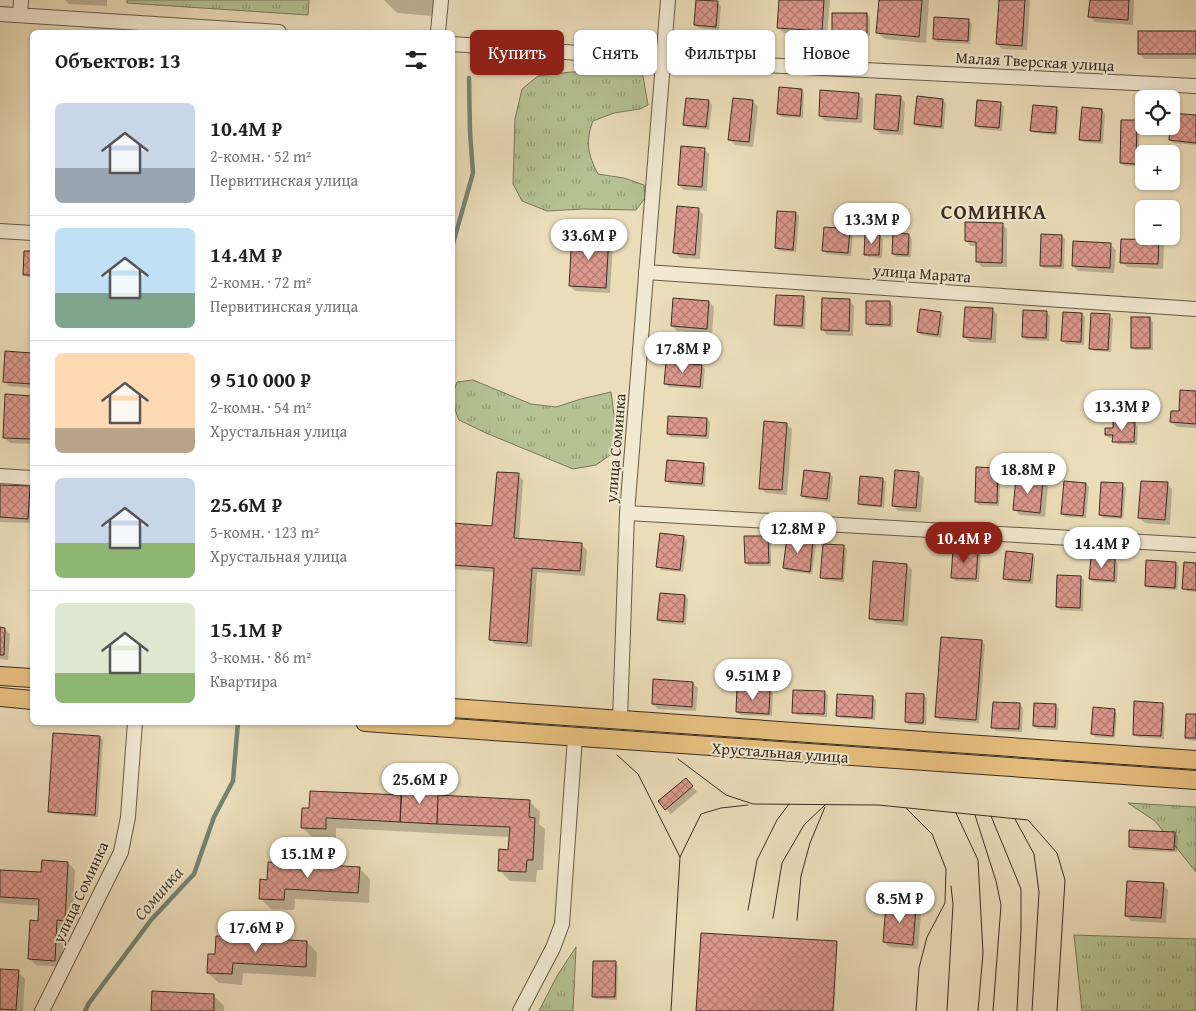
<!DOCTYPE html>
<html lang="ru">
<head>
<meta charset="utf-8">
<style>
  body { margin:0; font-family:"Gentium Book Plus",serif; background:#f6f6f6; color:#222; height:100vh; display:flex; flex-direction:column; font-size:19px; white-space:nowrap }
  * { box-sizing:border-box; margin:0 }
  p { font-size:16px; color:#767676 }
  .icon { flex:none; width:28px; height:28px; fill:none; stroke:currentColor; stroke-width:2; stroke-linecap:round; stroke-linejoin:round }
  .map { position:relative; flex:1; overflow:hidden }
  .drawer { position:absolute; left:30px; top:30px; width:425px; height:695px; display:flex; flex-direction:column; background:#fff; border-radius:8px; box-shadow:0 1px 4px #0004 }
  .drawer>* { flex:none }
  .hud { position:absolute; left:470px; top:30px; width:475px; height:45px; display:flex; gap:10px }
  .fabs { position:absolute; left:1135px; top:90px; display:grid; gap:10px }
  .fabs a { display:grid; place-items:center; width:45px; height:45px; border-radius:8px; background:#fff; box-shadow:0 1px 4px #0004; font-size:25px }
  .price { position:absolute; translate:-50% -42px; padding:0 11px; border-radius:18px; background:#fff; color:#222; font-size:16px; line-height:32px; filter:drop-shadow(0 1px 2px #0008) }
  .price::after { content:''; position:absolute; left:50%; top:30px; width:15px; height:11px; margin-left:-8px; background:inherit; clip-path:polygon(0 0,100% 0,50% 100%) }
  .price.selected { background:#8f2418; color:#fff }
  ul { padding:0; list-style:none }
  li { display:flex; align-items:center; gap:15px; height:125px; padding:0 25px }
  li+li { border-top:1px solid #e0e0e0 }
  li span { display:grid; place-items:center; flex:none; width:140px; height:100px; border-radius:8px; color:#555 }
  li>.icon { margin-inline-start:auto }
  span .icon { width:60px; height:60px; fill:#fffc; stroke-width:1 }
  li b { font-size:21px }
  h2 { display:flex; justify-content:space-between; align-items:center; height:60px; padding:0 25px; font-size:21px }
  .chip { padding:0 18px; border-radius:8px; background:#fff; box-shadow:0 1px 4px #0004; font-size:18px; line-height:45px }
  .chip.selected { background:#8f2418; color:#fff }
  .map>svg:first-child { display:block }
  .grass { fill:url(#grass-tufts); stroke:#787859 }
  .shadow { fill:#0003 }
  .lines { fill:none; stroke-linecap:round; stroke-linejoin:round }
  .stream { stroke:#738373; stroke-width:4.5 }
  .building { fill:url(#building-cross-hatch); stroke:#3b2d20 }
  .minor-casing { stroke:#675946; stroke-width:16 }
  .major-casing { stroke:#3b2d20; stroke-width:20 }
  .minor { stroke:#f2e9d2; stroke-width:14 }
  .major { stroke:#e6be7d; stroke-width:18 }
  .tram { stroke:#3b2d20; stroke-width:1 }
  .labels { text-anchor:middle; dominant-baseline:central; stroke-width:4; stroke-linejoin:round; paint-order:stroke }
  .street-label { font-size:16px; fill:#3b2d20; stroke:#f2e9d2 }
  .water-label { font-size:18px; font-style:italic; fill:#525142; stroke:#f2e9d2 }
  .district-label { font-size:21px; font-weight:bold; letter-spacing:1px; fill:#3b2d20; stroke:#f2e9d2 }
</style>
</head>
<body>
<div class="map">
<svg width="1196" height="1011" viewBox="0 0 1196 1011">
  <defs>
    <pattern id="grass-tufts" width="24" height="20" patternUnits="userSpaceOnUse" patternTransform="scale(1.25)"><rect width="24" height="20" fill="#b5c292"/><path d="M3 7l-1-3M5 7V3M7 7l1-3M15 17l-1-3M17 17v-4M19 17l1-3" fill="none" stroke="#949e77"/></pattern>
    <pattern id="building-cross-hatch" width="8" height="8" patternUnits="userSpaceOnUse" patternTransform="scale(1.25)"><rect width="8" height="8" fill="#dd998d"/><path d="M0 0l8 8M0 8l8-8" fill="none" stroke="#b47d73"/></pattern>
  </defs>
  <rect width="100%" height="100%" fill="#ebddba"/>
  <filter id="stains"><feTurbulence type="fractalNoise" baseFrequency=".004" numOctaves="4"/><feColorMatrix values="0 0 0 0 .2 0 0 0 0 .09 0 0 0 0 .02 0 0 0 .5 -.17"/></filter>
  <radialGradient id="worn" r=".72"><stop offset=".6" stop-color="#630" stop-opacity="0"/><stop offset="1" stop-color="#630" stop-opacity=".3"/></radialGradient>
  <g class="grass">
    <polygon points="127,0 309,0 308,15 127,3"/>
    <path d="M642 71 648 105 640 109 614 113 593 121C585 141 588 155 598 174L624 178 644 185 645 198 636 210 583 209 547 211 522 201 513 184 515 119 522 89 538 76 571 72Z"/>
    <path d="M473 380 531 404 556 407 581 399 611 392 617 437 613 453 596 465 573 469 486 433 459 420C453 406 451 396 457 382Z"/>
    <polygon points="1128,803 1196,807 1196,872 1155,821"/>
    <polygon points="1074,935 1196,939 1196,1011 1082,1011"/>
    <polygon points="576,947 573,1011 539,1011 557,976"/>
  </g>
  <g class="shadow">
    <polygon points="65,0 107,0 107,6 69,4"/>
    <polygon points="384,0 434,0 433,16 397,13"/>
    <polygon points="780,0 830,0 827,36 784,33 778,28"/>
    <polygon points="880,0 929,0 926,43 885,39 877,32"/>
    <polygon points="1000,0 1030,0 1027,50 1002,49 997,44"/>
    <polygon points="1091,0 1134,0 1133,25 1095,22 1090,17"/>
    <polygon points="717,2 721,6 719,30 699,28 695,25"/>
    <polygon points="867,14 870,17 870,36 837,36 834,33"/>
    <polygon points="968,20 972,24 970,44 937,42 934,39"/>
    <polygon points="1196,33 1196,59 1144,59 1139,54"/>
    <polygon points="801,90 804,93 803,118 782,117 778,114"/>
    <polygon points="858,94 863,99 862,123 825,121 820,116"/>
    <polygon points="900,97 905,102 903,135 881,134 875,129"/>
    <polygon points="943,100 946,103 944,129 919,127 916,124"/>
    <polygon points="709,101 712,105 709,130 687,127 684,124"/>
    <polygon points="753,101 758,107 753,147 735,145 730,140"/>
    <polygon points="1000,103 1004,106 1002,131 980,129 976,126"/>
    <polygon points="1056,108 1059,111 1057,135 1035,133 1031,130"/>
    <polygon points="1102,110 1105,113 1103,144 1083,142 1080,139"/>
    <polygon points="1196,116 1196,145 1173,143 1170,140"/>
    <polygon points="1136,121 1140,125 1138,166 1125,166 1121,163"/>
    <polygon points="704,149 709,154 707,191 684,190 679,185"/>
    <polygon points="698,209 703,214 700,259 680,258 675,253"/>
    <polygon points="795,213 799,216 796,252 779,251 776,248"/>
    <polygon points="1002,224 1007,229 1007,267 982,267 977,261 977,246 971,246 966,241"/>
    <polygon points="850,231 853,234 851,256 827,254 824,251"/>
    <polygon points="909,235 912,239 911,257 896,257 893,253"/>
    <polygon points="880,236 883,239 882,258 868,257 865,254"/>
    <polygon points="1061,236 1065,239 1064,269 1044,268 1041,265"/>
    <polygon points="608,238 613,243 610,293 575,291 570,286"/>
    <polygon points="1159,241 1164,246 1163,269 1127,267 1122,262"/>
    <polygon points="1110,245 1116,250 1114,273 1078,271 1073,266"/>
    <polygon points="25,252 32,252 32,278 27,277 24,274"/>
    <polygon points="803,298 806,301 805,329 778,327 775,324"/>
    <polygon points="849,300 854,306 853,336 827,335 822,329"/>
    <polygon points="709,302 714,307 712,334 677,331 672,326"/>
    <polygon points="890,302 893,306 893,327 870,327 867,324"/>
    <polygon points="992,309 997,314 996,343 970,342 964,337"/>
    <polygon points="1046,312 1050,316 1049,341 1027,340 1023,337"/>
    <polygon points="941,313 944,316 941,338 921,335 918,332"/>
    <polygon points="1082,314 1085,317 1084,345 1066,344 1063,341"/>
    <polygon points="1109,316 1113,319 1111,352 1094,351 1091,348"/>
    <polygon points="1150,318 1153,322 1153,350 1135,350 1132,347"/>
    <polygon points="6,353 32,354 32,388 9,386 4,381"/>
    <polygon points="701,366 705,369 703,389 669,387 665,383"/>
    <polygon points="1196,392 1196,428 1177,427 1171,422"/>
    <polygon points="6,396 32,397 32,444 10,443 5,438"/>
    <polygon points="707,419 710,422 709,439 671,437 668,434"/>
    <polygon points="1134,423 1138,427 1137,445 1117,444 1114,441 1114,438 1109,438 1106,435 1115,429"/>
    <polygon points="786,424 792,429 787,495 766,493 761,488"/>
    <polygon points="703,464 706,467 705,487 670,484 666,480"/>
    <polygon points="998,469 1001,472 999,506 979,505 976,502"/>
    <polygon points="918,473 924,478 921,512 898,511 893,505"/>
    <polygon points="829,474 833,477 830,502 806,499 803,496"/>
    <polygon points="518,475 523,480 519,540 581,544 587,550 585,576 537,572 532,647 495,644 490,639 495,572 452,569 452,524 494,527"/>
    <polygon points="883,479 886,482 884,508 862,506 859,503"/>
    <polygon points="1042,481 1048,486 1045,517 1020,515 1015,510"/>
    <polygon points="1086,484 1089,487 1086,518 1065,517 1062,513"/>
    <polygon points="1122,484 1126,488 1123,519 1103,518 1100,515"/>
    <polygon points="1167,484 1172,489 1170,525 1145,523 1139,518"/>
    <polygon points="0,486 29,488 32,491 32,523 0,522"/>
    <polygon points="684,537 687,541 683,572 661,570 658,566"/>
    <polygon points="768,537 771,540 771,566 749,566 746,563"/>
    <polygon points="813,541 816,545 812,574 787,571 784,568"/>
    <polygon points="843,546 847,549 844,582 825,580 822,577"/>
    <polygon points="977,552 981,555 979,582 956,581 953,577"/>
    <polygon points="1032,555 1035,558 1033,584 1008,582 1005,578"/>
    <polygon points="1115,560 1118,563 1117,583 1093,582 1090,579"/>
    <polygon points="1176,563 1179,567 1177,590 1149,588 1146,585"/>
    <polygon points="1196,564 1196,592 1187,591 1184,588"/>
    <polygon points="907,565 912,570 908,626 876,623 871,618"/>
    <polygon points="1081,577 1084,580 1083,611 1061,610 1057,607"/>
    <polygon points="685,596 688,599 686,625 662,623 658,619"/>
    <polygon points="0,629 5,629 10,634 8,660 0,659"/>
    <polygon points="982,641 985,645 979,723 940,720 937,717"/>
    <polygon points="693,683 698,688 696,711 658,709 653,704"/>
    <polygon points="770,690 773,693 772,716 741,715 737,712"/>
    <polygon points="824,692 828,695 827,717 797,715 794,712"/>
    <polygon points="923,695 927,698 926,725 909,725 906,722"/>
    <polygon points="873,697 876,700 875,720 840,718 837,715"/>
    <polygon points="1162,704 1165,707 1164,739 1137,737 1134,734"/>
    <polygon points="1020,705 1023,708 1022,732 996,731 993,727"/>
    <polygon points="1055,705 1059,709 1058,730 1037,729 1034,725"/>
    <polygon points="1114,710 1117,714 1115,738 1095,737 1092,734"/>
    <polygon points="1196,715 1196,741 1189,740 1186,737"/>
    <polygon points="99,737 103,740 98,817 53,814 50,811"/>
    <polygon points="691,785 697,792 671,814 666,809"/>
    <polygon points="438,788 447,797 529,801 540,812 539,824 545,829 543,870 537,870 536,882 510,881 499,870 510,851 510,837 336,828 336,839 313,838 302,827 310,810 311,792 403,797"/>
    <polygon points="1175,833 1178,836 1177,852 1133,850 1130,847"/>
    <polygon points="68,863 75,870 72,927 64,927 62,967 36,965 29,958 39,922 40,906 0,903 0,871 42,874"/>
    <polygon points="359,868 370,879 369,903 295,899 294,910 271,909 261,899 268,881"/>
    <polygon points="1163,885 1168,890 1166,923 1131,921 1126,916"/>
    <polygon points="887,905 916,908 921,913 918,949 889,947 884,942"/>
    <polygon points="307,942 317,953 316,977 243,973 242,985 219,983 208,973 209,955"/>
    <polygon points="836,942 837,944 834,1011 698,1011"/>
    <polygon points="615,963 618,966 617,1000 596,999 593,996"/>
    <polygon points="0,971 18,972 25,979 23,1011 0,1011"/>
    <polygon points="214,996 224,1006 224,1011 152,1011"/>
  </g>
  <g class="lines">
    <g class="stream">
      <polyline points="452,247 473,173 470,132 469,78"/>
      <polyline points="85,1011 89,1003 151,920 194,874 214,817 233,781 238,722"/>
    </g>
  </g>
  <g class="building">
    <polygon points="696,0 718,1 716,27 694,25"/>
    <polygon points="779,0 824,0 822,31 777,28"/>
    <polygon points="879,0 922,0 919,37 876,33"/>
    <polygon points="999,0 1025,0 1022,46 996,44"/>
    <polygon points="1090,0 1129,0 1128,20 1088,17"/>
    <rect x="832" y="13" width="35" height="20"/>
    <polygon points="934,17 969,19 968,41 933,39"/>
    <rect x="1138" y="31" width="58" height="23"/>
    <polygon points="779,87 802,89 800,116 777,114"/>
    <polygon points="820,90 859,93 857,119 819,116"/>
    <polygon points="876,94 901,96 898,131 874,129"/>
    <polygon points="917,96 943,99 941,127 914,124"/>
    <polygon points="686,98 709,100 706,127 683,125"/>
    <polygon points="733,98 753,100 749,142 728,140"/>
    <polygon points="977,100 1001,102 999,128 975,126"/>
    <polygon points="1033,105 1057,107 1055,133 1030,131"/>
    <polygon points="1082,107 1102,109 1100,141 1079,140"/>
    <polygon points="1171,113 1196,115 1196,143 1169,140"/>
    <polygon points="1121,120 1137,120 1136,164 1120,163"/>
    <polygon points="681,146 705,148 702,187 678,185"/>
    <polygon points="677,206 699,208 695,255 673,253"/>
    <polygon points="777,211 796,212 793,250 775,248"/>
    <polygon points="965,222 1003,223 1002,263 976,262 976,242 965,241"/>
    <polygon points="824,227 850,229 848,253 822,251"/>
    <polygon points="893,233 909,234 908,255 892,254"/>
    <polygon points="572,234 609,236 606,288 569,286"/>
    <polygon points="865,234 880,235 879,255 864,255"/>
    <polygon points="1041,234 1062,235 1061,266 1040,266"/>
    <polygon points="1121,239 1159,240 1158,264 1120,263"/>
    <polygon points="1073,241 1111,243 1110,268 1072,266"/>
    <polygon points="24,251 32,251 32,275 23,275"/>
    <polygon points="776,295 804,296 802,326 774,325"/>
    <polygon points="673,298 709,301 707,329 671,326"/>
    <polygon points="822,298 850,299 849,331 821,330"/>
    <polygon points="866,301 890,301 890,325 866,324"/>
    <polygon points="965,307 993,308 991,339 963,337"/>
    <polygon points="920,309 941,312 938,335 917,332"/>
    <polygon points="1023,310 1047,311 1046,338 1022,337"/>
    <polygon points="1063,312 1082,313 1081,342 1061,341"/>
    <polygon points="1091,313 1110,314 1108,350 1089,349"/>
    <rect x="1131" y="317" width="19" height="31"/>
    <polygon points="5,351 32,353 32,384 3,382"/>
    <polygon points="666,362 702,365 700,387 664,384"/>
    <polygon points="1180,390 1196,391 1196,424 1170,422 1171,411 1179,411"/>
    <polygon points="5,394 32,396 31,439 3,438"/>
    <polygon points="668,416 707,418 706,436 667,434"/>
    <polygon points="764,421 787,423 782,490 759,489"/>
    <polygon points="1113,421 1135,422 1134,442 1112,442 1113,435 1105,435 1105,428 1113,428"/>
    <polygon points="667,460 704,463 702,484 665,481"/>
    <polygon points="976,467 998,468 997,503 975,502"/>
    <polygon points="804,470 830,473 827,499 801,496"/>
    <polygon points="895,470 919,472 916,508 892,506"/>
    <polygon points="497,472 519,473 514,538 582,543 580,571 532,568 527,643 489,640 494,568 452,565 452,523 492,526"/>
    <polygon points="860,476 883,478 881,506 858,504"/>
    <polygon points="1016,477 1043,480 1040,513 1013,510"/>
    <polygon points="1064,481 1086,483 1083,516 1061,514"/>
    <polygon points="1141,481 1168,482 1165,520 1138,518"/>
    <polygon points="1101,482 1123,483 1121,517 1099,515"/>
    <polygon points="0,485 30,486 28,519 0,517"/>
    <polygon points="660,533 684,536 680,570 656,567"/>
    <polygon points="744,536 768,536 769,563 745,563"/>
    <polygon points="787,537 813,540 810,572 783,568"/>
    <polygon points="823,544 844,545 842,579 820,578"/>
    <polygon points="953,549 978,551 976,579 951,578"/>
    <polygon points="1006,551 1033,554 1030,581 1003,579"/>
    <polygon points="1091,557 1115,559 1114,581 1089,579"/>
    <polygon points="1146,560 1176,562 1175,588 1145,586"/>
    <polygon points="873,561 907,564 903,621 869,619"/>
    <polygon points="1184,562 1196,563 1196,590 1182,589"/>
    <polygon points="1057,575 1081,576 1080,608 1056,607"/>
    <polygon points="660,593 685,595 683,622 657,620"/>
    <polygon points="0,627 5,628 4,655 0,655"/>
    <polygon points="941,637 982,640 976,720 935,717"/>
    <polygon points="653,679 693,682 692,707 652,704"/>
    <polygon points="737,687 770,689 769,714 736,712"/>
    <polygon points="793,690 825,691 824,714 792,713"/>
    <polygon points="906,693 924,694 923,723 905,722"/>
    <polygon points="837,694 873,696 872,718 836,716"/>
    <polygon points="1134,701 1163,703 1161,736 1133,735"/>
    <polygon points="993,702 1020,703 1019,729 991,728"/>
    <polygon points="1034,703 1056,704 1055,727 1033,726"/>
    <polygon points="1093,707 1115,709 1113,736 1091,734"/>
    <polygon points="1186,714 1196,714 1196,738 1185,738"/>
    <polygon points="53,733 100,736 95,815 48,812"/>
    <polygon points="686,778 693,786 665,810 658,801"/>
    <polygon points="402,785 439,787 437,824 400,822"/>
    <polygon points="310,791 401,795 400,822 326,818 326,829 301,828 302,808 309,808"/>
    <polygon points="438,795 530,800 529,817 535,818 533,860 527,860 526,872 498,871 499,849 508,850 510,827 437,824"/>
    <polygon points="1129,830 1175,832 1174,850 1129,847"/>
    <polygon points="42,860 68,862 65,921 57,920 55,961 28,959 30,920 38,921 39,899 0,897 0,870 41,872"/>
    <polygon points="268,862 360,867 358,893 285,889 284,900 259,899 260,879 267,880"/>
    <polygon points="1127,881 1164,883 1161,918 1125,916"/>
    <polygon points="886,904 916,906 913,945 883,942"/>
    <polygon points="701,933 837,941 833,1011 696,1011"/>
    <polygon points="216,936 307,941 306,967 233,963 232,974 207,973 208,954 215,954"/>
    <polygon points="593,961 616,961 615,997 592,997"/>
    <polygon points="0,969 19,970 16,1010 0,1009"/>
    <polygon points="152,991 214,994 214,1011 151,1011"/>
  </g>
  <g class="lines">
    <defs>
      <g id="minor">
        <polyline points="0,14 279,32"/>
        <polyline points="20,15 21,0"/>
        <polyline points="438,32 441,0"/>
        <polyline points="452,44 720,63 1196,86"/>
        <polyline points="0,231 32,233"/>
        <polyline points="646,272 1196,309"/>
        <polyline points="0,476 32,478"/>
        <polyline points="627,513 1196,545"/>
        <polyline points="620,720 627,513 668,0"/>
        <polyline points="42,1011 121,852 128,817 135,722"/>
        <polyline points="520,1011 553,948 562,924 575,737"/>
      </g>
      <g id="major">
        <polyline points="0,676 32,678"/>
        <polyline points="0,697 32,700"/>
        <polyline points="452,708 1196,760"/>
        <polyline points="365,722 1196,780"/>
      </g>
    </defs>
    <use href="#minor" class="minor-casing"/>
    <use href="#major" class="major-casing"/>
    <use href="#minor" class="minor"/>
    <use href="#major" class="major"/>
    <g class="tram">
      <polyline points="617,755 638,774 680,857"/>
      <polyline points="678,759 726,795 753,804 878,805 1028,820 1057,853 1065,880 1057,1011"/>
      <polyline points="906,808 932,834 946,869 945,903 927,937 919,968 916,1011"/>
      <polyline points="956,813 978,860 983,953 978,1011"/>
      <polyline points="975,815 996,881 1001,905 993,1011"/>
      <polyline points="991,816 1021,889 1021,929 1017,1011"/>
      <polyline points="1015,819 1034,854 1039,892 1032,1011"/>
      <polyline points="748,910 757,860 777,820 789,804"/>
      <polyline points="773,918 782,863 804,825 825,805"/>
      <polyline points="797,920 801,876 810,843 825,807"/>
      <polyline points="671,1011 680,857 701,814 721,808 748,805"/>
      <polyline points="947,1011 953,904 951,886"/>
    </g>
  </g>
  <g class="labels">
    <g class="street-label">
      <text transform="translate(1035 61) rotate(3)">Малая Тверская улица</text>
      <text transform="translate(922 273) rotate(4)">улица Марата</text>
      <text transform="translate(615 448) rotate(-85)">улица Соминка</text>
      <text transform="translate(780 752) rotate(4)">Хрустальная улица</text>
      <text transform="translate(80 892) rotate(-65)">улица Соминка</text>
    </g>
    <g class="water-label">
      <text transform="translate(158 893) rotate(-49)">Соминка</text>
    </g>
    <g class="district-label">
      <text x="994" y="211">СОМИНКА</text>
    </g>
  </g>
  <rect width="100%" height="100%" filter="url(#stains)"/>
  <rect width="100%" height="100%" fill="url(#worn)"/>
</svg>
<div class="fabs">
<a><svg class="icon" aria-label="locate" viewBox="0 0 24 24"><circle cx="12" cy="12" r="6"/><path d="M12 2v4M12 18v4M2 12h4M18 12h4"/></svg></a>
<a>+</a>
<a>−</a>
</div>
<b class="price" style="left:872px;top:245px">13.3M ₽</b>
<b class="price" style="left:589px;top:261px">33.6M ₽</b>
<b class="price" style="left:683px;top:374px">17.8M ₽</b>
<b class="price" style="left:1122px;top:432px">13.3M ₽</b>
<b class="price" style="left:1028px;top:495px">18.8M ₽</b>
<b class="price" style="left:798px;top:554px">12.8M ₽</b>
<b class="price selected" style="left:964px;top:564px">10.4M ₽</b>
<b class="price" style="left:1102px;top:569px">14.4M ₽</b>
<b class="price" style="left:753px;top:701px">9.51M ₽</b>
<b class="price" style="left:420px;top:805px">25.6M ₽</b>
<b class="price" style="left:308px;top:879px">15.1M ₽</b>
<b class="price" style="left:900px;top:924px">8.5M ₽</b>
<b class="price" style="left:256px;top:953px">17.6M ₽</b>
<div class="hud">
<a class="chip selected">Купить</a>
<a class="chip">Снять</a>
<a class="chip">Фильтры</a>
<a class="chip">Новое</a>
</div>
<section class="drawer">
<h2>Объектов: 13<svg class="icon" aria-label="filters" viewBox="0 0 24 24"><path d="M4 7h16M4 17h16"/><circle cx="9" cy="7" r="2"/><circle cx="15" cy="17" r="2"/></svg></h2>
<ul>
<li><span style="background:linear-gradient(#c9d6e8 65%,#9aa5b1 0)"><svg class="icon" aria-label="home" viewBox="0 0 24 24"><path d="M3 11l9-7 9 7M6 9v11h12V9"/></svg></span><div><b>10.4M ₽</b><p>2-комн. · 52 m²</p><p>Первитинская улица</p></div></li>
<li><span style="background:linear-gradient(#bfe0f5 65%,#7fa58c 0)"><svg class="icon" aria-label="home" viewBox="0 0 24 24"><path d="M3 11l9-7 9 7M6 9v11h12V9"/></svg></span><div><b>14.4M ₽</b><p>2-комн. · 72 m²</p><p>Первитинская улица</p></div></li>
<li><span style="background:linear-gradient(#ffd9b3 75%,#b9a48a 0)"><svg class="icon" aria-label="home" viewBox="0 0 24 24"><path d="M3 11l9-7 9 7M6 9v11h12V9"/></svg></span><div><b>9 510 000 ₽</b><p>2-комн. · 54 m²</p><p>Хрустальная улица</p></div></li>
<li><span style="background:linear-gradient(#c9d6e8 65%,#8fb573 0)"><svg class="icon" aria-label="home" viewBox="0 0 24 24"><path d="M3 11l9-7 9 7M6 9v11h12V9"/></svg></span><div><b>25.6M ₽</b><p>5-комн. · 123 m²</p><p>Хрустальная улица</p></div></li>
<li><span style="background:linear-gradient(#dfe7d0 70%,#8fb573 0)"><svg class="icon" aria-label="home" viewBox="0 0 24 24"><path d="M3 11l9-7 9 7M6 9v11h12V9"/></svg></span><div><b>15.1M ₽</b><p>3-комн. · 86 m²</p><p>Квартира</p></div></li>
</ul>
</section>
</div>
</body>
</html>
